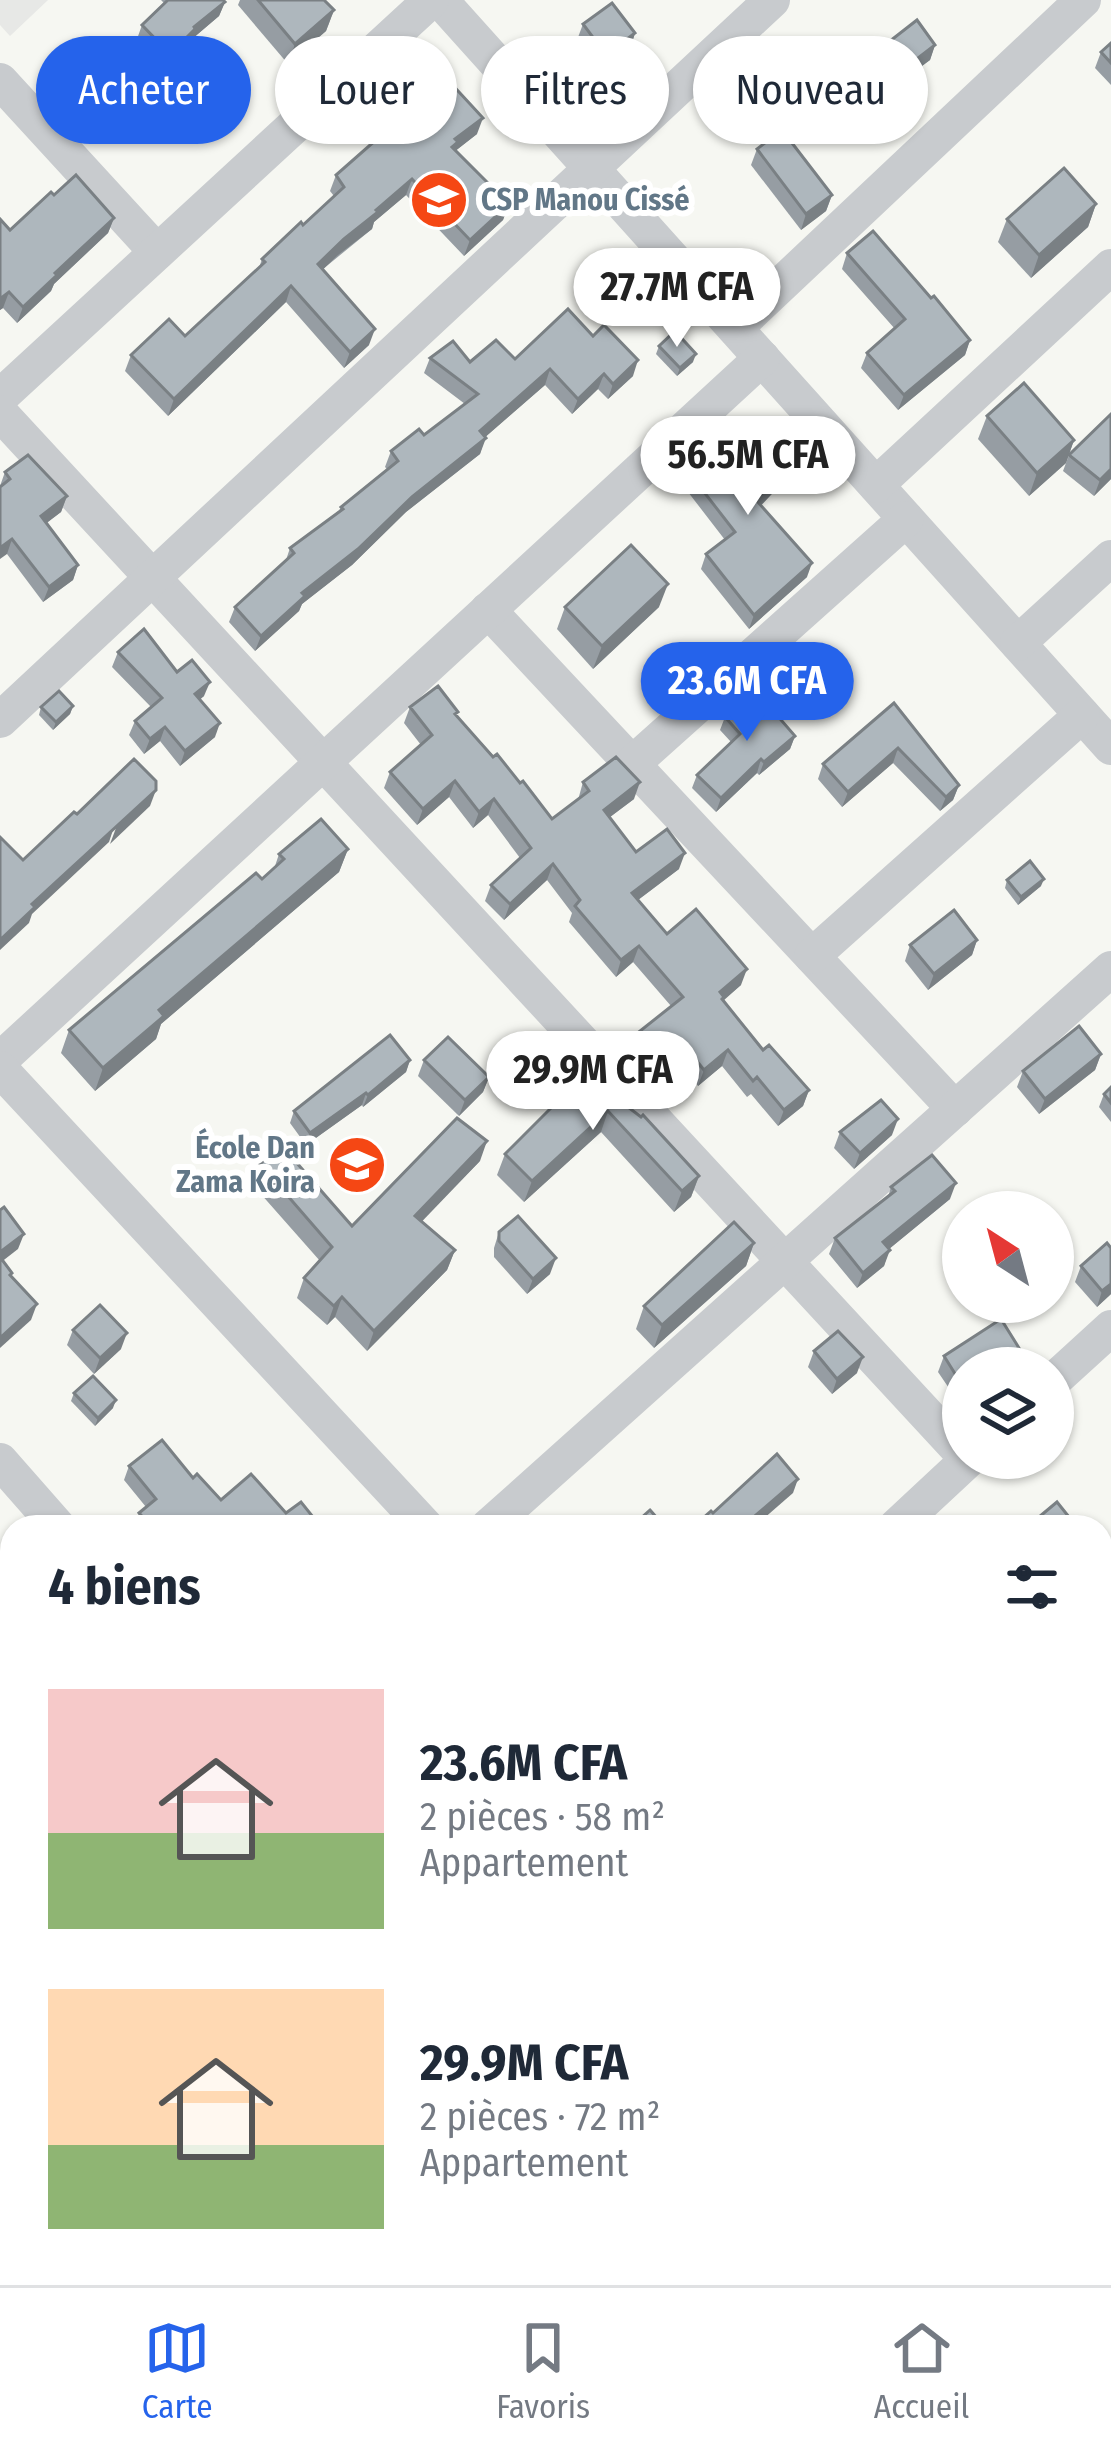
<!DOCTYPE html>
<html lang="fr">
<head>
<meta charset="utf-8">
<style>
  body { margin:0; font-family:"Fira Sans Condensed",sans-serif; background:#f6f6f7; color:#1f2937; height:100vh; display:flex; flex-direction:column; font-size:45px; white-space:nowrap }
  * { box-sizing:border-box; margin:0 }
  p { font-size:39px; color:#747a83 }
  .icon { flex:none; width:66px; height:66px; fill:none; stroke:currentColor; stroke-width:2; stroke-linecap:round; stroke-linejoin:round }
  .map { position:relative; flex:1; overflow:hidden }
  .sheet { position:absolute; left:0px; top:1515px; width:1113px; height:771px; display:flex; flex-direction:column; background:#fff; border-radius:36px 36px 0 0; box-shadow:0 3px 9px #0004 }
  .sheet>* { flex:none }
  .guide { position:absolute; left:36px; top:36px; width:1041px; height:108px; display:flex; gap:24px }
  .needle { width:78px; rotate:324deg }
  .tools { position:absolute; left:942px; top:1191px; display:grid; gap:24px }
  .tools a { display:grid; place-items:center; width:132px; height:132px; border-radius:50%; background:#fff; box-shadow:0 3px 9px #0004; font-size:60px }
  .price { position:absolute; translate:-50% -102px; padding:0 27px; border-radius:42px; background:#fff; color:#222; font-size:39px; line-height:78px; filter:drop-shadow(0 3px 6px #0008) }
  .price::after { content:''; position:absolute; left:50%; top:72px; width:36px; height:27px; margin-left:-18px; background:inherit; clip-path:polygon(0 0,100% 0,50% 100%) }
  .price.active { background:#2563eb; color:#fff }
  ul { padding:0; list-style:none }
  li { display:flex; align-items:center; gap:36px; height:300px; padding:0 48px }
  li span { display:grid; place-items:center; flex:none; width:336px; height:240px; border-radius:0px; color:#555 }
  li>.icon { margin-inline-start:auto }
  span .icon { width:144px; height:144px; fill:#fffc; stroke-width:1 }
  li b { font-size:51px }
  h2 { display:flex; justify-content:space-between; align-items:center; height:144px; padding:0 48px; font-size:51px }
  .chip { padding:0 42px; border-radius:54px; background:#fff; box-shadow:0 3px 9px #0004; font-size:42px; line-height:108px }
  .chip.active { background:#2563eb; color:#fff }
  .menu { display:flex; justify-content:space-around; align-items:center; height:168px; border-top:3px solid #e0e1e3; background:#fff; font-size:33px; color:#747a83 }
  .menu a { display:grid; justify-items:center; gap:6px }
  .menu .active { color:#2563eb }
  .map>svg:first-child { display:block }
  .built { fill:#e7e8e6 }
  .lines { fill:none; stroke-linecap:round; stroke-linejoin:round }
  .minor { stroke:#c8cbce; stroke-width:36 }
  .wall { fill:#969da3 }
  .shaded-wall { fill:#7a8084 }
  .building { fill:#aeb7bd; stroke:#7a8084; stroke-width:3 }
  .labels { text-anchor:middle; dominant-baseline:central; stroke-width:12; stroke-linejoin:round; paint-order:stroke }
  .poi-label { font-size:30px; font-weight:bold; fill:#627787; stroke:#fff; text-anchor:start }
</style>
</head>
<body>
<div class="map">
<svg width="1111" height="2285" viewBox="0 0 1111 2285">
  <rect width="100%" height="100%" fill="#f6f7f2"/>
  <polygon class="built" points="0,0 48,0 10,36 0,25"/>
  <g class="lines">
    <g class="minor">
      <polyline points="440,0 1111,747"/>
      <polyline points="0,81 157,252"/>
      <polyline points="735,328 1083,0"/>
      <polyline points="0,397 431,0"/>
      <polyline points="0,413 963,1454"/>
      <polyline points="876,485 1111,267"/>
      <polyline points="488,610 955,1109"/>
      <polyline points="1018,643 1111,558"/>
      <polyline points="0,720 772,0"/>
      <polyline points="632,764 906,519"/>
      <polyline points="812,956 1082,715"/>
      <polyline points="0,1060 762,358"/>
      <polyline points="0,1069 426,1527"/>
      <polyline points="1053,1381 1111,1328"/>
      <polyline points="0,1461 58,1527"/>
      <polyline points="488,1527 1111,969"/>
      <polyline points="896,1527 970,1458"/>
      <polyline points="1101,1767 1111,1758"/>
      <polyline points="1101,1848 1111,1860"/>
      <polyline points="0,2016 12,2005"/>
      <polyline points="1101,2128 1111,2120"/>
      <polyline points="717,2274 727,2285"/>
      <polyline points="1086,2274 1095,2285"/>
      <polyline points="76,2285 88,2274"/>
      <polyline points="497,2285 510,2274"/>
      <polyline points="917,2285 930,2274"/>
    </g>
  </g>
  <g class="wall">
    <polygon points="161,0 223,0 225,2 219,16 192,39 190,43 164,68 137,39 142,25 164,3"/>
    <polygon points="240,0 324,0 334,10 326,31 288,64 238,5"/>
    <polygon points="583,24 635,33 630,49 601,71 577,40"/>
    <polygon points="890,41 935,45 930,60 903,80 884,57"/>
    <polygon points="1111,43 1111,85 1095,68 1101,52"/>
    <polygon points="794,70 841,76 835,92 809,112 788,85"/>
    <polygon points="422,99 477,134 455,151 509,204 503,220 464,256 406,195 374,222 372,229 323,269 369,345 344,368 286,302 168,416 125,371 131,355 185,336 259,268 262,259 303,225 334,196 330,191 336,175 374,142 364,131 370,114"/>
    <polygon points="757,149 832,195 826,211 801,230 751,165"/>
    <polygon points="54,195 114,218 108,233 54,284 51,291 17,323 3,308 0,310 0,219 10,230"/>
    <polygon points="1096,204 1088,227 1031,278 998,242 1007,219"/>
    <polygon points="847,253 931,298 970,340 965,355 898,410 861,368 867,353 895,329 842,269"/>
    <polygon points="659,346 693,362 677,376 656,354"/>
    <polygon points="430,358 470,362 515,359 633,376 608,399 598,389 572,414 545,385 485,437 480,454 406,512 352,565 302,604 299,611 255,651 229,622 235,607 286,560 290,548 339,511 341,507 387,469 385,467 391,451 424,435 465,404 424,373"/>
    <polygon points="987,416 1074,440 1066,463 1029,496 978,439"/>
    <polygon points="720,452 789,467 784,481 761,505 807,577 749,629 701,569 706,554 725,540 678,479 683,465"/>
    <polygon points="1069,455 1111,479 1094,496 1063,471"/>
    <polygon points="5,472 67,496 61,512 46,523 78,565 73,580 43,602 7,554 0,486"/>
    <polygon points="565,607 659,607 593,669 557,629"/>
    <polygon points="118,652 177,672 204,696 200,699 215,737 180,766 160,741 144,754 129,735 135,721 151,707 112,667"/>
    <polygon points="894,703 959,785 953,800 940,811 893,763 842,807 818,779 823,764"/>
    <polygon points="73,706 70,714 53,730 39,715 41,707"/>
    <polygon points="410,707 457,716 552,819 578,800 583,782 634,799 610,817 636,852 679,869 638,900 667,934 741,985 723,1000 763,1050 809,1090 803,1106 778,1126 751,1094 747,1097 722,1066 698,1086 675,1057 649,1078 629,1052 635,1035 671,1006 633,962 616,977 569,922 572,913 547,880 504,920 485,901 491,885 520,858 488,815 473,828 449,797 417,825 384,788 390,772 421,745 404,723"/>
    <polygon points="725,717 795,736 790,749 759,775 757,773 716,812 692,788 697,775 731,742 720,730"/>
    <polygon points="348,849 339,872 161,1024 156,1039 95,1091 61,1053 69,1030 262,879 274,869 279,854"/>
    <polygon points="1007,880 1041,886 1018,905 1005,888"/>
    <polygon points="977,940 972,955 928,990 905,961 910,945"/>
    <polygon points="1101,1054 1095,1070 1039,1114 1017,1087 1023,1071"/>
    <polygon points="410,1060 406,1072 363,1107 362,1105 306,1145 290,1123 294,1111"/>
    <polygon points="424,1060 489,1077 483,1092 459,1116 418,1076"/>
    <polygon points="585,1074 641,1117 699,1176 691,1197 674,1212 601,1132 524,1202 497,1175 505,1154"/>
    <polygon points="1111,1087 1111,1122 1099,1107 1104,1094"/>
    <polygon points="840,1132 892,1135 854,1169 834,1148"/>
    <polygon points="480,1161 421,1221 455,1250 447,1270 367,1351 335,1317 327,1325 297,1298 304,1278 320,1261 252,1184 260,1164 352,1226"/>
    <polygon points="891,1187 950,1199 889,1249 884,1266 857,1288 829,1254 835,1238 888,1197"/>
    <polygon points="499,1232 550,1274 527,1294 494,1257 494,1248"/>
    <polygon points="754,1243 746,1266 654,1348 636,1329 644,1306"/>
    <polygon points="1081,1266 1111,1294 1097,1307 1075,1282"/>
    <polygon points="73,1330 121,1349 94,1374 67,1345"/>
    <polygon points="1019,1348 1013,1364 963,1368 963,1396 957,1400 938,1372 944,1356"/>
    <polygon points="814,1351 857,1373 832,1394 808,1367"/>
    <polygon points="74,1393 113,1408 95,1426 71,1401"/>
    <polygon points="129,1466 193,1478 221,1500 286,1513 321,1527 134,1527 139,1513 146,1507 124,1480"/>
    <polygon points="1111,1549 1111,1605 1101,1593 1101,1555"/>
    <polygon points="1111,1944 1111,2067 1102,2056"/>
    <polygon points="352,2274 376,2274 363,2285"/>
  </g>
  <g class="shaded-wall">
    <polygon points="225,2 219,16 192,39 190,43 164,68 170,54 194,27"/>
    <polygon points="334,10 326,31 288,64 295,44"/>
    <polygon points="635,33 630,49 601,71 606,55"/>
    <polygon points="935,45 930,60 903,80 909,65"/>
    <polygon points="841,76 835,92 809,112 815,97"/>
    <polygon points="483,118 477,134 454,152 446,164 455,139"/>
    <polygon points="412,179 406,195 374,222 372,229 338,255 312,280 318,264"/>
    <polygon points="832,195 826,211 801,230 806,214"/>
    <polygon points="509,204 503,220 464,256 470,240"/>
    <polygon points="1096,204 1088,227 1031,278 1039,255"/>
    <polygon points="114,218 108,233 54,284 51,291 17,323 23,307 55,273"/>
    <polygon points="291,286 286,302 168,416 174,399"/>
    <polygon points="9,292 3,308 0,310 0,299"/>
    <polygon points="375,329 369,345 344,368 350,352"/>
    <polygon points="970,340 965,355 898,410 904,395"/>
    <polygon points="696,354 693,362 677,376 680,368"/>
    <polygon points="638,360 633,376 608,399 613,384"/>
    <polygon points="550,369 545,385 475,446 480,431"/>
    <polygon points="604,374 598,389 572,414 578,399"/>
    <polygon points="486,438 480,454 406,512 352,565 302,604 299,611 255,651 261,636 302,593 412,497"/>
    <polygon points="1074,440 1066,463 1029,496 1037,473"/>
    <polygon points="789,467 784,481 752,515 757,501"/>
    <polygon points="1111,469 1111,479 1094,496 1100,480"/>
    <polygon points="67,496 61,512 35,532 41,516"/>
    <polygon points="12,539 7,554 0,559 0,548"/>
    <polygon points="812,563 807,577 749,629 754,615"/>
    <polygon points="78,565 73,580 43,602 49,587"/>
    <polygon points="668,584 659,607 593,669 602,646"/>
    <polygon points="210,682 204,696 190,708 195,694"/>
    <polygon points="73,706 70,714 53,730 56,722"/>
    <polygon points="220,723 215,737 180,766 185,751"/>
    <polygon points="165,727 160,741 144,754 150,739"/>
    <polygon points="795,736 790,749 759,775 764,762"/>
    <polygon points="898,748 893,763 842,807 848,792"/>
    <polygon points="761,759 757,773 716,812 721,798"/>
    <polygon points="455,781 449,797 417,825 423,809"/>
    <polygon points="640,782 634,799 598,826 604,810"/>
    <polygon points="959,785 953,800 940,811 946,797"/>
    <polygon points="156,790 150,806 110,844 116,828"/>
    <polygon points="494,799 488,815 473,828 479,812"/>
    <polygon points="114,827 109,842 32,914 29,923 0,950 0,940 32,904"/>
    <polygon points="348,849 339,872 161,1024 156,1039 95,1091 103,1068 159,1010"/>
    <polygon points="685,853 679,869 626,909 632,893"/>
    <polygon points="553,864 547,880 504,920 510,904"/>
    <polygon points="1044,879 1041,886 1018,905 1021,897"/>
    <polygon points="977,940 972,955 928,990 934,974"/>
    <polygon points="639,946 633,962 616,977 621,960"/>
    <polygon points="747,969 741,985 723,1001 720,992"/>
    <polygon points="681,1041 675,1057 649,1078 655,1061"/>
    <polygon points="728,1050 722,1066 698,1086 704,1070"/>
    <polygon points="1101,1054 1095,1070 1039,1114 1045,1099"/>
    <polygon points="410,1060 406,1072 363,1107 368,1095"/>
    <polygon points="489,1077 483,1092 459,1116 465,1100"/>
    <polygon points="809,1090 803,1106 778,1126 784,1110"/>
    <polygon points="366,1093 362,1105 306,1145 310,1133"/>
    <polygon points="608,1111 601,1132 524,1202 532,1181"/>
    <polygon points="898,1119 892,1135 854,1169 860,1153"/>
    <polygon points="487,1141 480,1161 408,1236 415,1216"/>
    <polygon points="699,1176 691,1197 674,1212 682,1191"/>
    <polygon points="956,1183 950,1199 878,1258 883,1242"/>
    <polygon points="24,1234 18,1249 0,1263 0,1252"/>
    <polygon points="754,1243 746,1266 654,1348 662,1325"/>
    <polygon points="455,1250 447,1270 367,1351 374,1331"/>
    <polygon points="890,1250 884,1266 857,1288 863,1273"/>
    <polygon points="556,1258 550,1274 527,1294 533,1279"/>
    <polygon points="1111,1284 1111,1294 1097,1307 1102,1291"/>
    <polygon points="342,1297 335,1317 327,1325 334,1306"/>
    <polygon points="37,1304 31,1320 0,1348 0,1338"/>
    <polygon points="127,1333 121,1349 94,1374 100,1358"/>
    <polygon points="1019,1348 1013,1364 1007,1368 988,1368"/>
    <polygon points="863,1357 857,1373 832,1394 837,1379"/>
    <polygon points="116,1400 113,1408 95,1426 98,1418"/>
    <polygon points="798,1479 793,1493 754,1527 742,1527"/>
    <polygon points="12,2164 12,2174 0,2185 0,2175"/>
    <polygon points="366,2274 376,2274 362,2285"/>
  </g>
  <g class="building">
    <polygon points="168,0 223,0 225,2 194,27 195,29 170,54 142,25"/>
    <polygon points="258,0 324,0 334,10 295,44"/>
    <polygon points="612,3 635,33 606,55 583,24"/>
    <polygon points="917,20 935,45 909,65 890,41"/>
    <polygon points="1111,43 1111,63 1101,52"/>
    <polygon points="821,49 841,76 815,97 794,70"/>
    <polygon points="447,79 483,118 455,139 458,142 452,147 509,204 470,240 412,179 376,210 378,212 344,239 318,264 375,329 350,352 291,286 174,399 131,355 169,319 185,336 265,262 262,259 301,222 303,225 344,187 336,175 385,132 370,114 409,82 422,99"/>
    <polygon points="782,130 832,195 806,214 757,149"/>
    <polygon points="1064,168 1096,204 1039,255 1007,219"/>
    <polygon points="76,175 114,218 55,273 57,275 23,307 9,292 0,299 0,219 10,230 51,192 54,195"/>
    <polygon points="873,231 931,298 934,296 970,340 904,395 867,353 905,319 847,253"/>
    <polygon points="568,309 593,336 604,325 638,360 613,384 604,374 578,399 550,369 480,431 486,438 412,497 358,549 302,593 305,596 261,636 235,607 294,553 290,548 343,509 341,507 398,461 391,451 419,429 424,435 478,394 430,358 453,341 470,362 496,340 515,359"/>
    <polygon points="675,331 696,354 680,368 659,346"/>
    <polygon points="1024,383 1074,440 1037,473 987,416"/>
    <polygon points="1111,414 1111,469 1100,480 1069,455"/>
    <polygon points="753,423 789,467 757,501 812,563 754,615 706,554 735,532 683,465 712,443 720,452"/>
    <polygon points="28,455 67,496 41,516 78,565 49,587 12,539 0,548 0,487 10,479 5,472"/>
    <polygon points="631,545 668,584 602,646 565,607"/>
    <polygon points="144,629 177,672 192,660 210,682 195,694 220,723 185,751 165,727 150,739 135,721 162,698 118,652"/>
    <polygon points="438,686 458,712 455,714 493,757 497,754 520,783 523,781 552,819 589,791 583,782 616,757 640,782 604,810 636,852 667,829 685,853 632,893 667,934 696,909 747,969 720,992 724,997 722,999 763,1050 769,1045 809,1090 784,1110 757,1077 753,1081 728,1050 704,1070 681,1041 655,1061 635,1035 683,997 639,946 621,960 575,906 580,900 553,864 510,904 491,885 531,848 494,799 479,812 455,781 423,809 390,772 432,735 410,707"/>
    <polygon points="59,691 73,706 56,722 41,707"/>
    <polygon points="756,691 795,736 764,762 761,759 721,798 697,775 740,734 725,717"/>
    <polygon points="894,703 959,785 946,797 898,748 848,792 823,764"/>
    <polygon points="134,759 156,781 156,790 32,904 35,907 0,940 0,837 23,860 74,812 77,814"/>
    <polygon points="321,819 348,849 159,1010 164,1016 103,1068 69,1030 256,873 262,879 284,859 279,854"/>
    <polygon points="1030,861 1044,879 1021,897 1007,880"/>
    <polygon points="954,910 977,940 934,974 910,945"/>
    <polygon points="1079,1026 1101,1054 1045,1099 1023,1071"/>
    <polygon points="390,1035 410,1060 368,1095 366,1093 310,1133 294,1111"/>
    <polygon points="448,1037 489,1077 465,1100 424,1060"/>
    <polygon points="585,1074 641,1117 643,1115 699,1176 682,1191 608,1111 532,1181 505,1154"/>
    <polygon points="1111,1087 1111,1103 1104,1094"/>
    <polygon points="881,1100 898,1119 860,1153 840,1132"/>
    <polygon points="457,1118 487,1141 415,1216 455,1250 374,1331 342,1297 334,1306 304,1278 332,1247 260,1164 281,1145 352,1226"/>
    <polygon points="932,1155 956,1183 883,1242 890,1250 863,1273 835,1238 895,1191 891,1187"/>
    <polygon points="4,1207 24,1234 0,1252 0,1210"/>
    <polygon points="518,1216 556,1258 533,1279 499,1241 499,1232"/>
    <polygon points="734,1222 754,1243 662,1325 644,1306"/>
    <polygon points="1107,1243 1111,1248 1111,1284 1102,1291 1081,1266"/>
    <polygon points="0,1257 12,1273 10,1275 37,1304 0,1338"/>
    <polygon points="100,1305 127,1333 100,1358 73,1330"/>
    <polygon points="1001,1319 1019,1348 988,1368 963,1368 962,1385 944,1356"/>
    <polygon points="838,1331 863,1357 837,1379 814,1351"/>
    <polygon points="93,1376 116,1400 98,1418 74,1393"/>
    <polygon points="162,1440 193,1478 197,1474 221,1500 251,1474 286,1513 301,1502 321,1527 256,1527 254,1524 251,1527 197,1527 192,1522 186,1527 152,1527 139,1513 156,1499 129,1466"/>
    <polygon points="777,1454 798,1479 742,1527 693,1527 711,1511 713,1513"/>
    <polygon points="1057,1502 1077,1527 1037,1527 1033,1522"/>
    <polygon points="650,1510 665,1527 631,1527"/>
    <polygon points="1110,1548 1111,1549 1111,1582 1101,1570 1101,1555"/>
    <polygon points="1101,1691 1108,1700 1101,1706"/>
    <polygon points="1111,1944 1111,2044 1108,2040 1101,2046 1101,1952"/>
    <polygon points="12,2121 12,2164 0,2175 0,2133"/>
    <polygon points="223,2274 258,2274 267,2285 210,2285"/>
    <polygon points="574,2274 624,2274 633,2285 561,2285"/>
    <polygon points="652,2274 702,2274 705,2277 696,2285 639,2285"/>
  </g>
  <defs>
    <symbol id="school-disc" viewBox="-11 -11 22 22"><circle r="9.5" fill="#f54714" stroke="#fff"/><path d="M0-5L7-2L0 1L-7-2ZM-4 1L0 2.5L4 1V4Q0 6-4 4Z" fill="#fff"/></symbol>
  </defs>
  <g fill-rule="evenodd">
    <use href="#school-disc" x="406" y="167" width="66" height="66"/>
    <use href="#school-disc" x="324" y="1132" width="66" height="66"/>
  </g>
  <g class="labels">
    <g class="poi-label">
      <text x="481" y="200">CSP Manou Cissé</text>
      <text x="315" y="1148" text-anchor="end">École Dan<tspan x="315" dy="34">Zama Koira</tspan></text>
    </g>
  </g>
</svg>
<div class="tools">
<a><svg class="needle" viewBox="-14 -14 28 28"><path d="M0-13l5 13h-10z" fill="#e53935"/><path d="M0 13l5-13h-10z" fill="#747a83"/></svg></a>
<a><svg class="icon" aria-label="layers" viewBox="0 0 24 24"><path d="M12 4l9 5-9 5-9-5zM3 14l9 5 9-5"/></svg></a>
</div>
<b class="price" style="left:677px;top:350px">27.7M CFA</b>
<b class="price" style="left:748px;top:518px">56.5M CFA</b>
<b class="price active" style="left:747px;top:744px">23.6M CFA</b>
<b class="price" style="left:593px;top:1133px">29.9M CFA</b>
<div class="guide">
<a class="chip active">Acheter</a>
<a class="chip">Louer</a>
<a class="chip">Filtres</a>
<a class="chip">Nouveau</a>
</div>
<section class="sheet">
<h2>4 biens<svg class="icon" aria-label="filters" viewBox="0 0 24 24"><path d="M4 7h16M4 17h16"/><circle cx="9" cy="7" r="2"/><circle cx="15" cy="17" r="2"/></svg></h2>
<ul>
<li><span style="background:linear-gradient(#f6c9c9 60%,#8fb573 0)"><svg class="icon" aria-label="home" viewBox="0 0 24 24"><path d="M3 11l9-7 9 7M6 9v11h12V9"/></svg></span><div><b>23.6M CFA</b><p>2 pièces · 58 m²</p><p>Appartement</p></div></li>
<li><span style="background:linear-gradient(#ffd9b3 65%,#8fb573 0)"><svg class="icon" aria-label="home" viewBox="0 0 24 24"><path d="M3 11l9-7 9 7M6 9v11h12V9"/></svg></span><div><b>29.9M CFA</b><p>2 pièces · 72 m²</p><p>Appartement</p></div></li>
</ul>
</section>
</div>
<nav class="menu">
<a class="active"><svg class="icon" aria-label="map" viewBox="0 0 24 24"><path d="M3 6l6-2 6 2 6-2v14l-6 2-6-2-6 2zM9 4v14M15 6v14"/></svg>Carte</a>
<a><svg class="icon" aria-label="saved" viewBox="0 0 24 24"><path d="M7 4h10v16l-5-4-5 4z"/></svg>Favoris</a>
<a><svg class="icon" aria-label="home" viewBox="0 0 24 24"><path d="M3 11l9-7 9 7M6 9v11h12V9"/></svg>Accueil</a>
</nav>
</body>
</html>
